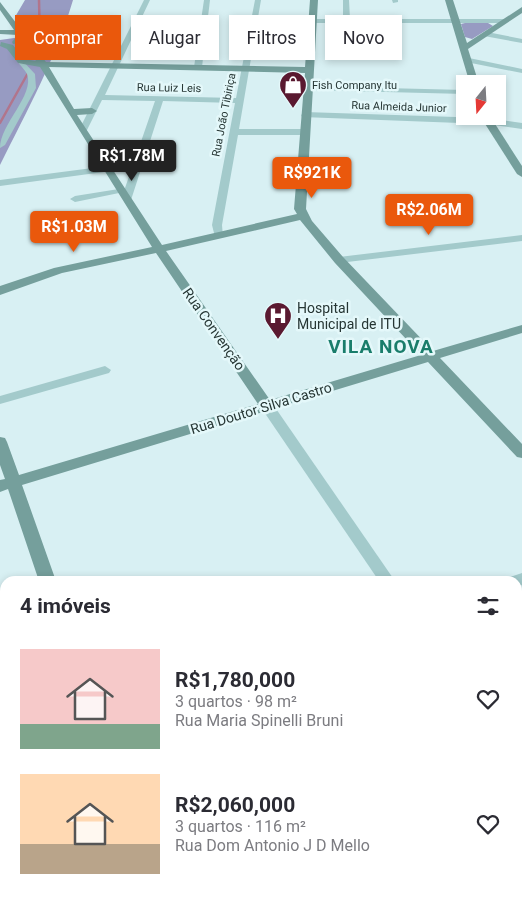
<!DOCTYPE html>
<html lang="pt">
<head>
<meta charset="utf-8">
<style>
  body { margin:0; font-family:Roboto,sans-serif; background:#f7f7f7; color:#2b2b33; height:100vh; display:flex; flex-direction:column; font-size:19px; white-space:nowrap }
  * { box-sizing:border-box; margin:0 }
  p { font-size:16px; color:#7c7c81 }
  .icon { flex:none; width:28px; height:28px; fill:none; stroke:currentColor; stroke-width:2; stroke-linecap:round; stroke-linejoin:round }
  .map { position:relative; flex:1; overflow:hidden }
  .details { position:absolute; left:0px; top:576px; width:522px; height:321px; display:flex; flex-direction:column; background:#fff; border-radius:15px 15px 0 0; box-shadow:0 2px 8px #0003 }
  .details>* { flex:none }
  .banner { position:absolute; left:15px; top:15px; width:492px; height:45px; display:flex; gap:10px }
  .needle { width:32px; rotate:198deg }
  .buttons { position:absolute; left:456px; top:75px; display:grid; gap:10px }
  .buttons a { display:grid; place-items:center; width:50px; height:50px; border-radius:0px; background:#fff; box-shadow:0 2px 8px #0003; font-size:25px }
  .price { position:absolute; translate:-50% -42px; padding:0 11px; border-radius:5px; background:#ea580c; color:#fff; font-size:16px; line-height:32px; filter:drop-shadow(0 1px 2px #0008) }
  .price::after { content:''; position:absolute; left:50%; top:30px; width:15px; height:11px; margin-left:-8px; background:inherit; clip-path:polygon(0 0,100% 0,50% 100%) }
  .price.on { background:#222; color:#fff }
  ul { padding:0; list-style:none }
  li { display:flex; align-items:center; gap:15px; height:125px; padding:0 20px }
  li span { display:grid; place-items:center; flex:none; width:140px; height:100px; border-radius:0px; color:#555 }
  li>.icon { margin-inline-start:auto }
  span .icon { width:60px; height:60px; fill:#fffc; stroke-width:1 }
  li b { font-size:21px }
  h2 { display:flex; justify-content:space-between; align-items:center; height:60px; padding:0 20px; font-size:21px }
  .tag { padding:0 18px; border-radius:0px; background:#fff; box-shadow:0 2px 8px #0003; font-size:18px; line-height:45px }
  .tag.on { background:#ea580c; color:#fff }
  .map>svg:first-child { display:block }
  .green { fill:#979bc2 }
  .lines { fill:none; stroke-linecap:round; stroke-linejoin:round }
  .stream { stroke:#b1758c; stroke-width:2.5 }
  .street { fill:#a3cacb; fill-rule:evenodd }
  .secondary { fill:#759f9c; fill-rule:evenodd }
  .labels { text-anchor:middle; dominant-baseline:central; stroke-width:5; stroke-linejoin:round; paint-order:stroke }
  .far-poi-label { font-size:11px; fill:#263634; stroke:#e4f8fa; text-anchor:start }
  .far-street-label { font-size:11px; fill:#263634; stroke:#e4f8fa }
  .poi-label { font-size:14px; fill:#263634; stroke:#e4f8fa; text-anchor:start }
  .street-label { font-size:14px; fill:#263634; stroke:#e4f8fa }
  .district-label { font-size:19px; font-weight:bold; letter-spacing:1px; fill:#197d6b; stroke:#e4f8fa }
</style>
</head>
<body>
<div class="map">
<svg width="522" height="897" viewBox="0 0 522 897">
  <rect width="100%" height="100%" fill="#d8f0f3"/>
  <g class="green">
    <path d="M25 0H73C56 58 27 111 0 165V40L28 36 15 17Z"/>
    <polygon points="465,23 488,23 493,26 472,39 465,37 461,24"/>
  </g>
  <g class="lines">
    <g class="stream">
      <polyline points="39,0 40,43 45,51"/>
      <polyline points="0,123 28,73"/>
    </g>
    <g class="street">
      <polygon points="144,0 150,0 105,95 236,98 255,0 261,0 239,129 304,129 308,132 304,135 238,135 222,225 223,237 215,237 212,225 235,103 163,101 131,200 123,200 124,192 75,202 70,199 75,196 125,188 155,101 102,100 86,132 79,130"/>
      <polygon points="204,0 210,0 202,67 198,69 194,67"/>
      <polygon points="343,0 349,0 350,19 505,19 509,21 505,23 351,23 352,44 348,46 344,44 343,23 313,23 309,21 313,19 343,19"/>
      <polygon points="392,0 398,0 398,2 393,3"/>
      <polygon points="487,32 522,39 522,43 484,36 483,34"/>
      <polygon points="469,58 522,69 522,73 466,62 465,60"/>
      <path d="M21 59 35 74 36 88 5 145 0 148C0 124 35 95 27 74 25 70 20 65 17 61Z"/>
      <polygon points="304,86 465,90 465,94 307,90 303,88"/>
      <polygon points="305,112 486,118 522,123 522,129 486,124 302,117 301,115"/>
      <polygon points="108,166 111,167 111,171 0,186 0,180"/>
      <polygon points="522,235 522,241 339,263 334,260 339,257"/>
      <polygon points="105,366 111,370 109,373 0,404 0,396"/>
      <polygon points="267,402 272,403 395,581 379,581 260,406"/>
      <polygon points="522,573 522,585 518,587 518,581 508,581 510,577"/>
      <polygon points="518,768 522,770 522,792 518,790"/>
    </g>
    <g class="secondary">
      <path d="M310 0H318L306 209 312 221 343 257 433 351 522 325V333L440 358 522 444V458L517 457 428 362 22 485 56 581H39L8 489 0 492V480L5 479 0 465V437L5 438 7 442 19 475 258 404 156 253 62 273 0 295V286L54 268 152 247 40 67 18 63 7 49 0 46 1 42 13 45 24 59 36 61 21 43 13 44 12 42 18 35 0 34V30H14L0 10V2L46 62 305 67ZM49 67 305 73 294 209 297 214 162 245 77 115 92 114 97 111 92 108 74 109ZM300 220 335 263 421 355 270 400 166 251Z"/>
      <polygon points="445,0 453,0 467,43 522,7 522,13 468,49 479,84 470,84"/>
      <polygon points="480,116 490,116 522,166 522,177 517,174"/>
      <polygon points="142,892 164,892 165,897 143,897"/>
    </g>
  </g>
  <defs>
    <symbol id="shop-pin" viewBox="-11 -11 22 30"><path d="M0 17L-7.5 6A9.5 9.5 0 1 1 7.5 6Z" fill="#5a1930" stroke="#e4f8fa"/><path d="M-5-2.5h2.3a2.7 3.5 0 0 1 5.4 0H5L5.5 6h-11ZM-1.5-2.5h3a1.5 2.3 0 0 0-3 0Z" fill="#fff"/></symbol>
    <symbol id="hospital-pin" viewBox="-11 -11 22 30"><path d="M0 17L-7.5 6A9.5 9.5 0 1 1 7.5 6Z" fill="#5a1930" stroke="#e4f8fa"/><path d="M-5-5h3v3.5h4V-5h3V5h-3V1.5h-4V5h-3Z" fill="#fff"/></symbol>
  </defs>
  <g fill-rule="evenodd">
    <use href="#shop-pin" x="277" y="69" width="32" height="43"/>
    <use href="#hospital-pin" x="262" y="300" width="32" height="43"/>
  </g>
  <g class="labels">
    <g class="far-poi-label">
      <text x="312" y="85">Fish Company Itu</text>
    </g>
    <g class="far-street-label">
      <text transform="translate(169 88) rotate(1)">Rua Luiz Leis</text>
      <text transform="translate(399 107) rotate(2)">Rua Almeida Junior</text>
      <text transform="translate(224 115) rotate(-79)">Rua João Tibiriça</text>
    </g>
    <g class="poi-label">
      <text x="297" y="308">Hospital<tspan x="297" dy="16">Municipal de ITU</tspan></text>
    </g>
    <g class="street-label">
      <text transform="translate(214 329) rotate(55)">Rua Convenção</text>
      <text transform="translate(261 408) rotate(-17)">Rua Doutor Silva Castro</text>
    </g>
    <g class="district-label">
      <text x="381" y="346">VILA NOVA</text>
    </g>
  </g>
</svg>
<div class="buttons">
<a><svg class="needle" viewBox="-14 -14 28 28"><path d="M0-13l5 13h-10z" fill="#e53935"/><path d="M0 13l5-13h-10z" fill="#7c7c81"/></svg></a>
</div>
<b class="price on" style="left:132px;top:182px">R$1.78M</b>
<b class="price" style="left:312px;top:199px">R$921K</b>
<b class="price" style="left:429px;top:236px">R$2.06M</b>
<b class="price" style="left:74px;top:253px">R$1.03M</b>
<div class="banner">
<a class="tag on">Comprar</a>
<a class="tag">Alugar</a>
<a class="tag">Filtros</a>
<a class="tag">Novo</a>
</div>
<section class="details">
<h2>4 imóveis<svg class="icon" aria-label="filters" viewBox="0 0 24 24"><path d="M4 7h16M4 17h16"/><circle cx="9" cy="7" r="2"/><circle cx="15" cy="17" r="2"/></svg></h2>
<ul>
<li><span style="background:linear-gradient(#f6c9c9 75%,#7fa58c 0)"><svg class="icon" aria-label="home" viewBox="0 0 24 24"><path d="M3 11l9-7 9 7M6 9v11h12V9"/></svg></span><div><b>R$1,780,000</b><p>3 quartos · 98 m²</p><p>Rua Maria Spinelli Bruni</p></div><svg class="icon" aria-label="heart" viewBox="0 0 24 24"><path d="M12 20l-8-8c-3-5 5-10 8-4 3-6 11-1 8 4z"/></svg></li>
<li><span style="background:linear-gradient(#ffd9b3 70%,#b9a48a 0)"><svg class="icon" aria-label="home" viewBox="0 0 24 24"><path d="M3 11l9-7 9 7M6 9v11h12V9"/></svg></span><div><b>R$2,060,000</b><p>3 quartos · 116 m²</p><p>Rua Dom Antonio J D Mello</p></div><svg class="icon" aria-label="heart" viewBox="0 0 24 24"><path d="M12 20l-8-8c-3-5 5-10 8-4 3-6 11-1 8 4z"/></svg></li>
</ul>
</section>
</div>
</body>
</html>
